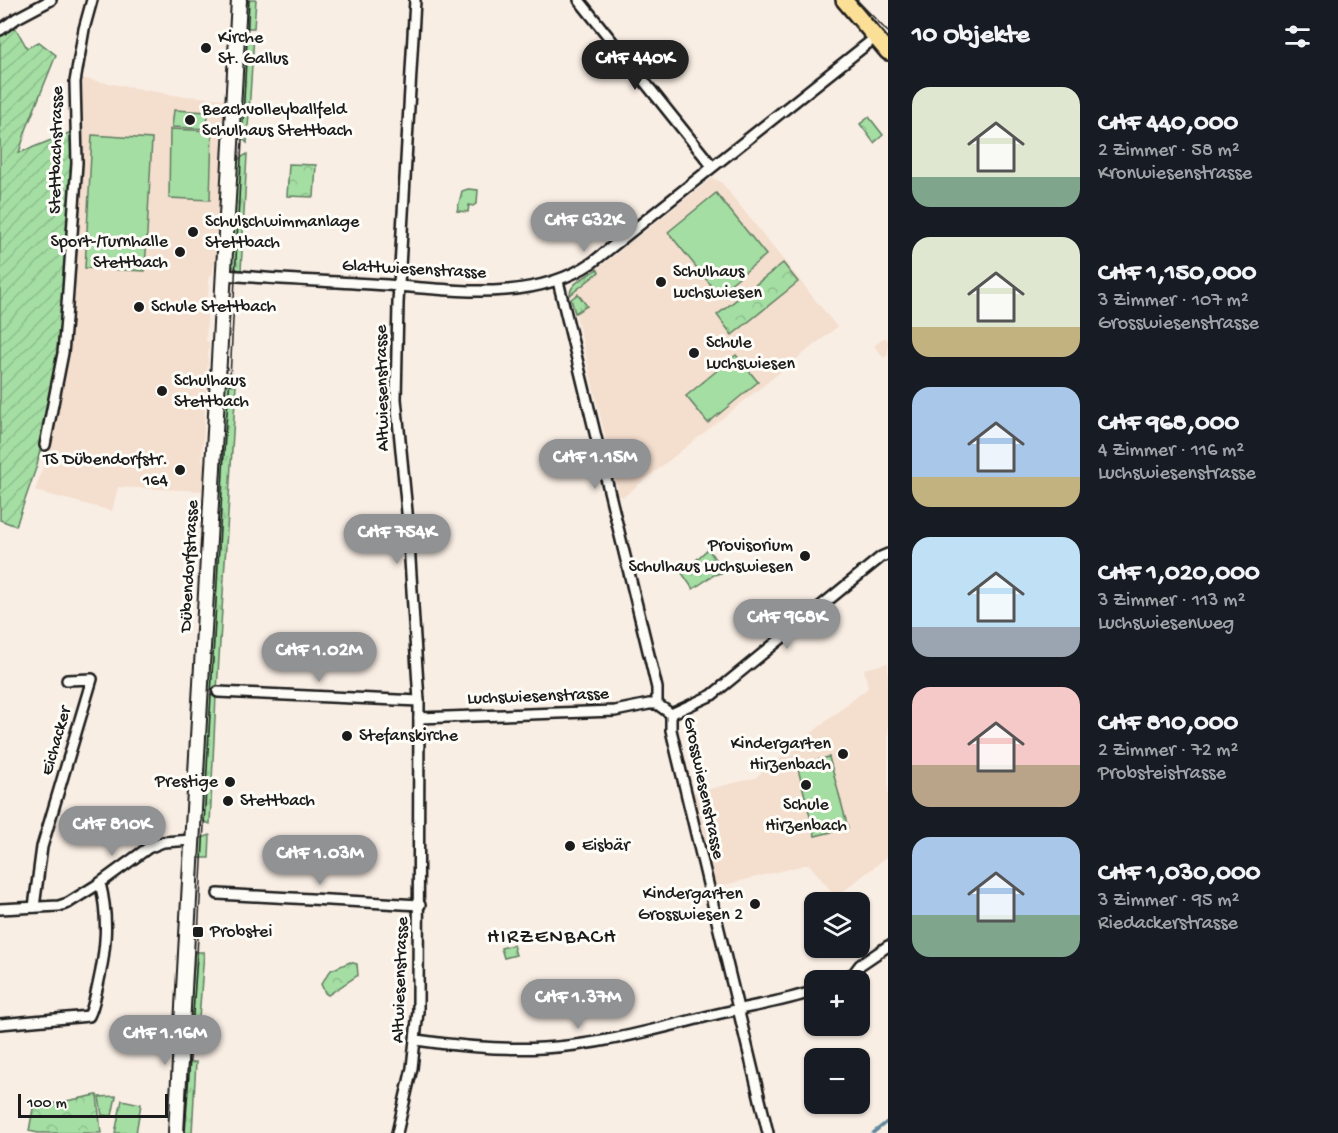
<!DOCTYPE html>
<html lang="de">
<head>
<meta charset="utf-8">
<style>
  body { margin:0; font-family:"Gochi Hand",sans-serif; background:#242831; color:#f1f3f6; height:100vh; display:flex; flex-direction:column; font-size:22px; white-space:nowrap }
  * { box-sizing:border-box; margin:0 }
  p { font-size:20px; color:#9ea1a6 }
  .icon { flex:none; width:33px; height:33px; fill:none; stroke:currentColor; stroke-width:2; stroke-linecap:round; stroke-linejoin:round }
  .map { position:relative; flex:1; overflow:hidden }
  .drawer { display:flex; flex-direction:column; background:#171b24; width:450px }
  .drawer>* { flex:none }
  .fabs { position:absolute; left:804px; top:892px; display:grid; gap:12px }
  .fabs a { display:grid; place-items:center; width:66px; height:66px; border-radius:12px; background:#171b24; box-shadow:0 2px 4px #0004; font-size:30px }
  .scale { position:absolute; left:18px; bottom:15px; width:150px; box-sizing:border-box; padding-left:6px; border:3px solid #1c1c1c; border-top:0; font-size:16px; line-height:21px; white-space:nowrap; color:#1c1c1c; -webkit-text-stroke:4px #fdfcf7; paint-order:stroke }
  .price { position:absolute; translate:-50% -51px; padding:0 14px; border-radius:21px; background:#919294; color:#fff; font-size:20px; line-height:39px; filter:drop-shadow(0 2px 3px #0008) }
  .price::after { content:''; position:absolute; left:50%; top:36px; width:18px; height:14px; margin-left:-9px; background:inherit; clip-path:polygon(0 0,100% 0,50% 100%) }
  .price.active { background:#222; color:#fff }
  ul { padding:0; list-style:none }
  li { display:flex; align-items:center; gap:18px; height:150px; padding:0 24px }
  li span { display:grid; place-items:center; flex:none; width:168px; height:120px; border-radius:18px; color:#555 }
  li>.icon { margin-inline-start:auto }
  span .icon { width:72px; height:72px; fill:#fffc; stroke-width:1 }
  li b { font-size:26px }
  h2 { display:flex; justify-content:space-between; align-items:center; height:72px; padding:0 24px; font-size:26px }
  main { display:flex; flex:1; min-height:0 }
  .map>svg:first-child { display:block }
  .built { fill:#f4dece }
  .grass { fill:url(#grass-tufts); stroke:#607d60; stroke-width:1.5 }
  .park { fill:url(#park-crowns); stroke:#607d60; stroke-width:1.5 }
  .garden { fill:url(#garden-furrows); stroke:#607d60; stroke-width:1.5 }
  .pitch { fill:#a4dea3; stroke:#607d60; stroke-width:1.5 }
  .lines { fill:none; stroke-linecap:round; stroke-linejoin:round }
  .stream { stroke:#61879b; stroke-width:3 }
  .street-casing { stroke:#1c1c1c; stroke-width:14 }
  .secondary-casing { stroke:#1c1c1c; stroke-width:18 }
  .primary-casing { stroke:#1c1c1c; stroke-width:20 }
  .street { stroke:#fdfcf7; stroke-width:9 }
  .secondary { stroke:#fdfcf7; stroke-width:14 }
  .primary { stroke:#fbdf96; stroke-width:15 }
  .tram { stroke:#1c1c1c; stroke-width:1.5 }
  .poi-dot { fill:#1c1c1c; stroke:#fdfcf7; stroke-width:2 }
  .labels { text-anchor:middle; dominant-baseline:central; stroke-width:6; stroke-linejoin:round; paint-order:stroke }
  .poi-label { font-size:18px; fill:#1c1c1c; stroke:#fdfcf7; text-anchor:start }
  .street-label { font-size:18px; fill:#1c1c1c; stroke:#fdfcf7 }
  .quarter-label { font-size:21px; letter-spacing:1.5px; fill:#1c1c1c; stroke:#fdfcf7 }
</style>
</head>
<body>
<main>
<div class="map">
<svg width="888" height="1133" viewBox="0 0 888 1133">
  <defs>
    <pattern id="grass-tufts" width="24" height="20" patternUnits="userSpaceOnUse" patternTransform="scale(1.5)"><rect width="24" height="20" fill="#a4dea3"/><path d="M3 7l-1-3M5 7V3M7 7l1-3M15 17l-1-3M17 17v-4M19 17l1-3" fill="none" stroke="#8dbe8c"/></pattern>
    <pattern id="park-crowns" width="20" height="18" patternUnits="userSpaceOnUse" patternTransform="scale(1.5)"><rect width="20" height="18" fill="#a4dea3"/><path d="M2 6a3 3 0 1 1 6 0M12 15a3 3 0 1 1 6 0" fill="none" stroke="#8dbe8c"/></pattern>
    <pattern id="garden-furrows" width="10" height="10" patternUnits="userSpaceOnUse" patternTransform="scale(1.5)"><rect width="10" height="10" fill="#a4dea3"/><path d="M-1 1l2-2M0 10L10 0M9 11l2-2" fill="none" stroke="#8dbe8c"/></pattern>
  </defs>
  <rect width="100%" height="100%" fill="#f9eee4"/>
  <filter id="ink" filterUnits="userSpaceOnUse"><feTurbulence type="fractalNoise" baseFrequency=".0167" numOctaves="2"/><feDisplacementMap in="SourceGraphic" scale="12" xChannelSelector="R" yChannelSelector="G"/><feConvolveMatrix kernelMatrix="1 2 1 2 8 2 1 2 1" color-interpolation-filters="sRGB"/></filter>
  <g filter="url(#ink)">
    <g class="built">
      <polygon points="80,78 173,95 225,99 216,259 212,275 209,276 206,341 209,342 202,459 204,463 203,491 118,487 112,511 35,491 43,466 66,354"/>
      <polygon points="712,178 721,182 837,327 623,497 619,495 570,289 575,283 601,266"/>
      <polygon points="885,337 888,341 888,355 884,358 874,346"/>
      <polygon points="888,663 888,856 836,897 809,864 716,887 693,793 755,778 868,688 864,669"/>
    </g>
    <g class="grass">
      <polygon points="245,0 256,0 254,28 243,28"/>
      <polygon points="245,33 254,34 247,143 239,135 242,39 245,39"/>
      <polygon points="247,154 241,271 233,267 231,262 237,160"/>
      <path d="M597 269 599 272 570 295C570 282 587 277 597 269Z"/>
      <polygon points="578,294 587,306 575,313 571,299"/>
      <polygon points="225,384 236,385 217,690 206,690"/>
      <polygon points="207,695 216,696 210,824 200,820 205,703 207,703"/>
      <polygon points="210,835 209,858 197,858 199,839"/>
      <polygon points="195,952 204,952 197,1046 188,1039"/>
      <polygon points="196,1062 192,1133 182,1133 187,1064"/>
    </g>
    <g class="park">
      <polygon points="869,117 883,135 874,143 860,124"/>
      <polygon points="289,164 316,165 314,197 287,196"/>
      <polygon points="468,189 478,190 477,203 473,206 469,205 468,212 457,211 462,191"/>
      <polygon points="783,263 798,282 732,335 717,315"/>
      <polygon points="708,549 724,572 714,575 693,589 682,573"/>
      <polygon points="513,945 516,955 504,958 501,948"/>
      <polygon points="350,962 357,964 358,975 328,995 325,993 321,984 331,970"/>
      <polygon points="97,1095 101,1133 38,1133 29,1131 34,1103 46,1105"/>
    </g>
    <polygon class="garden" points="14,25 27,48 39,42 56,55 26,130 19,153 74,131 60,353 37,465 16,526 0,520 0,35"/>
    <g class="pitch">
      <polygon points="174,110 208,112 207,129 172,127"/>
      <polygon points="170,129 212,131 210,200 169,198"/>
      <polygon points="92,135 152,139 145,271 85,268"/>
      <polygon points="716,193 766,255 718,294 668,232"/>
      <polygon points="736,355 758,382 708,423 686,396"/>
      <polygon points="829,757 848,828 815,836 797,765"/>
      <polygon points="116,1096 112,1116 102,1115 99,1097"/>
      <polygon points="122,1100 141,1104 136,1133 115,1133"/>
    </g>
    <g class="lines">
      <polyline class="stream" points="873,1133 888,1121"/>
      <defs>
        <g id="street">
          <polyline points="579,0 712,166"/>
          <polyline points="0,30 17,18 51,0"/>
          <path d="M225 275C274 279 322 281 371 284 444 288 529 306 593 262L876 37"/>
          <polyline points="558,281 651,663 657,688 657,704 671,714"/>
          <polyline points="45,445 63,353 66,319 77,163 75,82 84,29 92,0"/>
          <polyline points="218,692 419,701"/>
          <polyline points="671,714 671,730 768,1133"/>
          <polyline points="671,714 712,695 881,557 888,554"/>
          <polyline points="419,718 615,711 649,704 657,704"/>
          <polyline points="218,894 420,905"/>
          <polyline points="34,907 42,847 92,679 67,680"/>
          <polyline points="0,909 59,906 68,903 100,883 148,848 163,842 193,840"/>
          <polyline points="838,981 854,973 860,965 888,946"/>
          <path d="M0 1024 89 1016C94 1006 95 996 98 985 106 950 109 918 100 883"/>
          <path d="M416 1040C457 1046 501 1050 543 1048 602 1045 660 1028 717 1014 750 1006 783 1002 814 991"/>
          <polyline points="397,1133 412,1068 418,1011 419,701 407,512 396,399 398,303 415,0"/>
        </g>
        <polyline id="secondary" points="176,1133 239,0"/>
        <polyline id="primary" points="844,0 888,52"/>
      </defs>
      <use href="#street" class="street-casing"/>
      <use href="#secondary" class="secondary-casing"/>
      <use href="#primary" class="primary-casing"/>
      <use href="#street" class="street"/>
      <use href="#secondary" class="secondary"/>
      <use href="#primary" class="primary"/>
      <g class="tram">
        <polyline points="857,0 888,32"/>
        <polyline points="185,1133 197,955 225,435 230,379 249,0"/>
      </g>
    </g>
  </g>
  <g class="poi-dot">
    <circle cx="206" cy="48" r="6"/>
    <circle cx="190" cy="120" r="6"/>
    <circle cx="193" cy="232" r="6"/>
    <circle cx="180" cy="252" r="6"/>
    <circle cx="661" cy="282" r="6"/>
    <circle cx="139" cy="307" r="6"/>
    <circle cx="694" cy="353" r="6"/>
    <circle cx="162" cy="391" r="6"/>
    <circle cx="180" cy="470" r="6"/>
    <circle cx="805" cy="556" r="6"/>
    <circle cx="347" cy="736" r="6"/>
    <circle cx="843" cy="754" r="6"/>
    <circle cx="230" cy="782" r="6"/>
    <circle cx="806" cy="785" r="6"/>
    <circle cx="228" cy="801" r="6"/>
    <circle cx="570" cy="846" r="6"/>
    <circle cx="755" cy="904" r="6"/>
    <rect x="192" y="926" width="12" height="12" rx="3"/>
  </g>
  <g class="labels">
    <g class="poi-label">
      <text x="218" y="38">Kirche<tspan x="218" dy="21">St. Gallus</tspan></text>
      <text x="202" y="110">Beachvolleyballfeld<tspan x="202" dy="21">Schulhaus Stettbach</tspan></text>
      <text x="205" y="222">Schulschwimmanlage<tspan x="205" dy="21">Stettbach</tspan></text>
      <text x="168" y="242" text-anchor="end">Sport-/Turnhalle<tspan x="168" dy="21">Stettbach</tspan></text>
      <text x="673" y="272">Schulhaus<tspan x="673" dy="21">Luchswiesen</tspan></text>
      <text x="151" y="307">Schule Stettbach</text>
      <text x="706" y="343">Schule<tspan x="706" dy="21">Luchswiesen</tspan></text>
      <text x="174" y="381">Schulhaus<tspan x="174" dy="21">Stettbach</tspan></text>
      <text x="168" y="460" text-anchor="end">TS Dübendorfstr.<tspan x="168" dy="21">164</tspan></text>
      <text x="793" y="546" text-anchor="end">Provisorium<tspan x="793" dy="21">Schulhaus Luchswiesen</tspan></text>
      <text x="359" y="736">Stefanskirche</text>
      <text x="831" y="744" text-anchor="end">Kindergarten<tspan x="831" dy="21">Hirzenbach</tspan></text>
      <text x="218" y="782" text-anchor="end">Prestige</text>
      <text x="240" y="801">Stettbach</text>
      <text x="806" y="805" text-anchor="middle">Schule<tspan x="806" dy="21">Hirzenbach</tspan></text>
      <text x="582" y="846">Eisbär</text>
      <text x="743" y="894" text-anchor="end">Kindergarten<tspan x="743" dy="21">Grosswiesen 2</tspan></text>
      <text x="210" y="932">Probstei</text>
    </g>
    <g class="street-label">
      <text transform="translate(57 150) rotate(-89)">Stettbachstrasse</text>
      <text transform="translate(414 270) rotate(3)">Glattwiesenstrasse</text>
      <text transform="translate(383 388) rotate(-91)">Altwiesenstrasse</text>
      <text transform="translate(190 566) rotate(-87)">Dübendorfstrasse</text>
      <text transform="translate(538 697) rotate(-2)">Luchswiesenstrasse</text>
      <text transform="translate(57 741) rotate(-74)">Eichacker</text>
      <text transform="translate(703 788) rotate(78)">Grosswiesenstrasse</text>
      <text transform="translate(401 980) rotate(-88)">Altwiesenstrasse</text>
    </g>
    <g class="quarter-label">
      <text x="552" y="938">HIRZENBACH</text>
    </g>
  </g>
</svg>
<div class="fabs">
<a><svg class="icon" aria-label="layers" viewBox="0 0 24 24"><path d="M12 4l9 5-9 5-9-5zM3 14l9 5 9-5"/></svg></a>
<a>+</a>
<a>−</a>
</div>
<div class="scale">100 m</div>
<b class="price active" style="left:635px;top:91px">CHF 440K</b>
<b class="price" style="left:584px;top:253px">CHF 632K</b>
<b class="price" style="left:595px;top:490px">CHF 1.15M</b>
<b class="price" style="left:397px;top:565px">CHF 754K</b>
<b class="price" style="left:787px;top:650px">CHF 968K</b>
<b class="price" style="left:319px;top:683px">CHF 1.02M</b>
<b class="price" style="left:112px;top:857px">CHF 810K</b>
<b class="price" style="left:320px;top:886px">CHF 1.03M</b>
<b class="price" style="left:578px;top:1030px">CHF 1.37M</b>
<b class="price" style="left:165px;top:1066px">CHF 1.16M</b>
</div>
<section class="drawer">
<h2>10 Objekte<svg class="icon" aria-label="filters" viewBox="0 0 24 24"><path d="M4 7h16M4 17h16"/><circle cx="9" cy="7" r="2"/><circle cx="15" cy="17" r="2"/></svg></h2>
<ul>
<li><span style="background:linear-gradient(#dfe7d0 75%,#7fa58c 0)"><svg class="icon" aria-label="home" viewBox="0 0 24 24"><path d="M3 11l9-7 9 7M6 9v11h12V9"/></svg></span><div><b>CHF 440,000</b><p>2 Zimmer · 58 m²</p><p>Kronwiesenstrasse</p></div></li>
<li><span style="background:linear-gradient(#dfe7d0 75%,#c2b280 0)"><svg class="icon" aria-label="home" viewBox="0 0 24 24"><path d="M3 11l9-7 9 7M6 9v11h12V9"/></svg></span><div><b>CHF 1,150,000</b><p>3 Zimmer · 107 m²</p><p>Grosswiesenstrasse</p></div></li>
<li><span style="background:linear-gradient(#a9c7e8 75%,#c2b280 0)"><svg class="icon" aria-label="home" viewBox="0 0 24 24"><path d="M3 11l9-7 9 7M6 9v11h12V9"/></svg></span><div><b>CHF 968,000</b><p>4 Zimmer · 116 m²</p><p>Luchswiesenstrasse</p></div></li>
<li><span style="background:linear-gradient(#bfe0f5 75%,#9aa5b1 0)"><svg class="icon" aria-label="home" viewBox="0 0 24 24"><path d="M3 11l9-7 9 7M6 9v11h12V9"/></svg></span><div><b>CHF 1,020,000</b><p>3 Zimmer · 113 m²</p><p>Luchswiesenweg</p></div></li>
<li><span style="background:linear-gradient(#f6c9c9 65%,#b9a48a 0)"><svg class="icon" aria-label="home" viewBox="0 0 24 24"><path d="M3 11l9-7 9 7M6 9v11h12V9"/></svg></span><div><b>CHF 810,000</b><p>2 Zimmer · 72 m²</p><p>Probsteistrasse</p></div></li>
<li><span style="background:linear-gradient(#a9c7e8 65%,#7fa58c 0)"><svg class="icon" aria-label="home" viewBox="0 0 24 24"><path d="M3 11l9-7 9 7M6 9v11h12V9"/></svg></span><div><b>CHF 1,030,000</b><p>3 Zimmer · 95 m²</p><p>Riedackerstrasse</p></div></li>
</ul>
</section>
</main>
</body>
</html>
